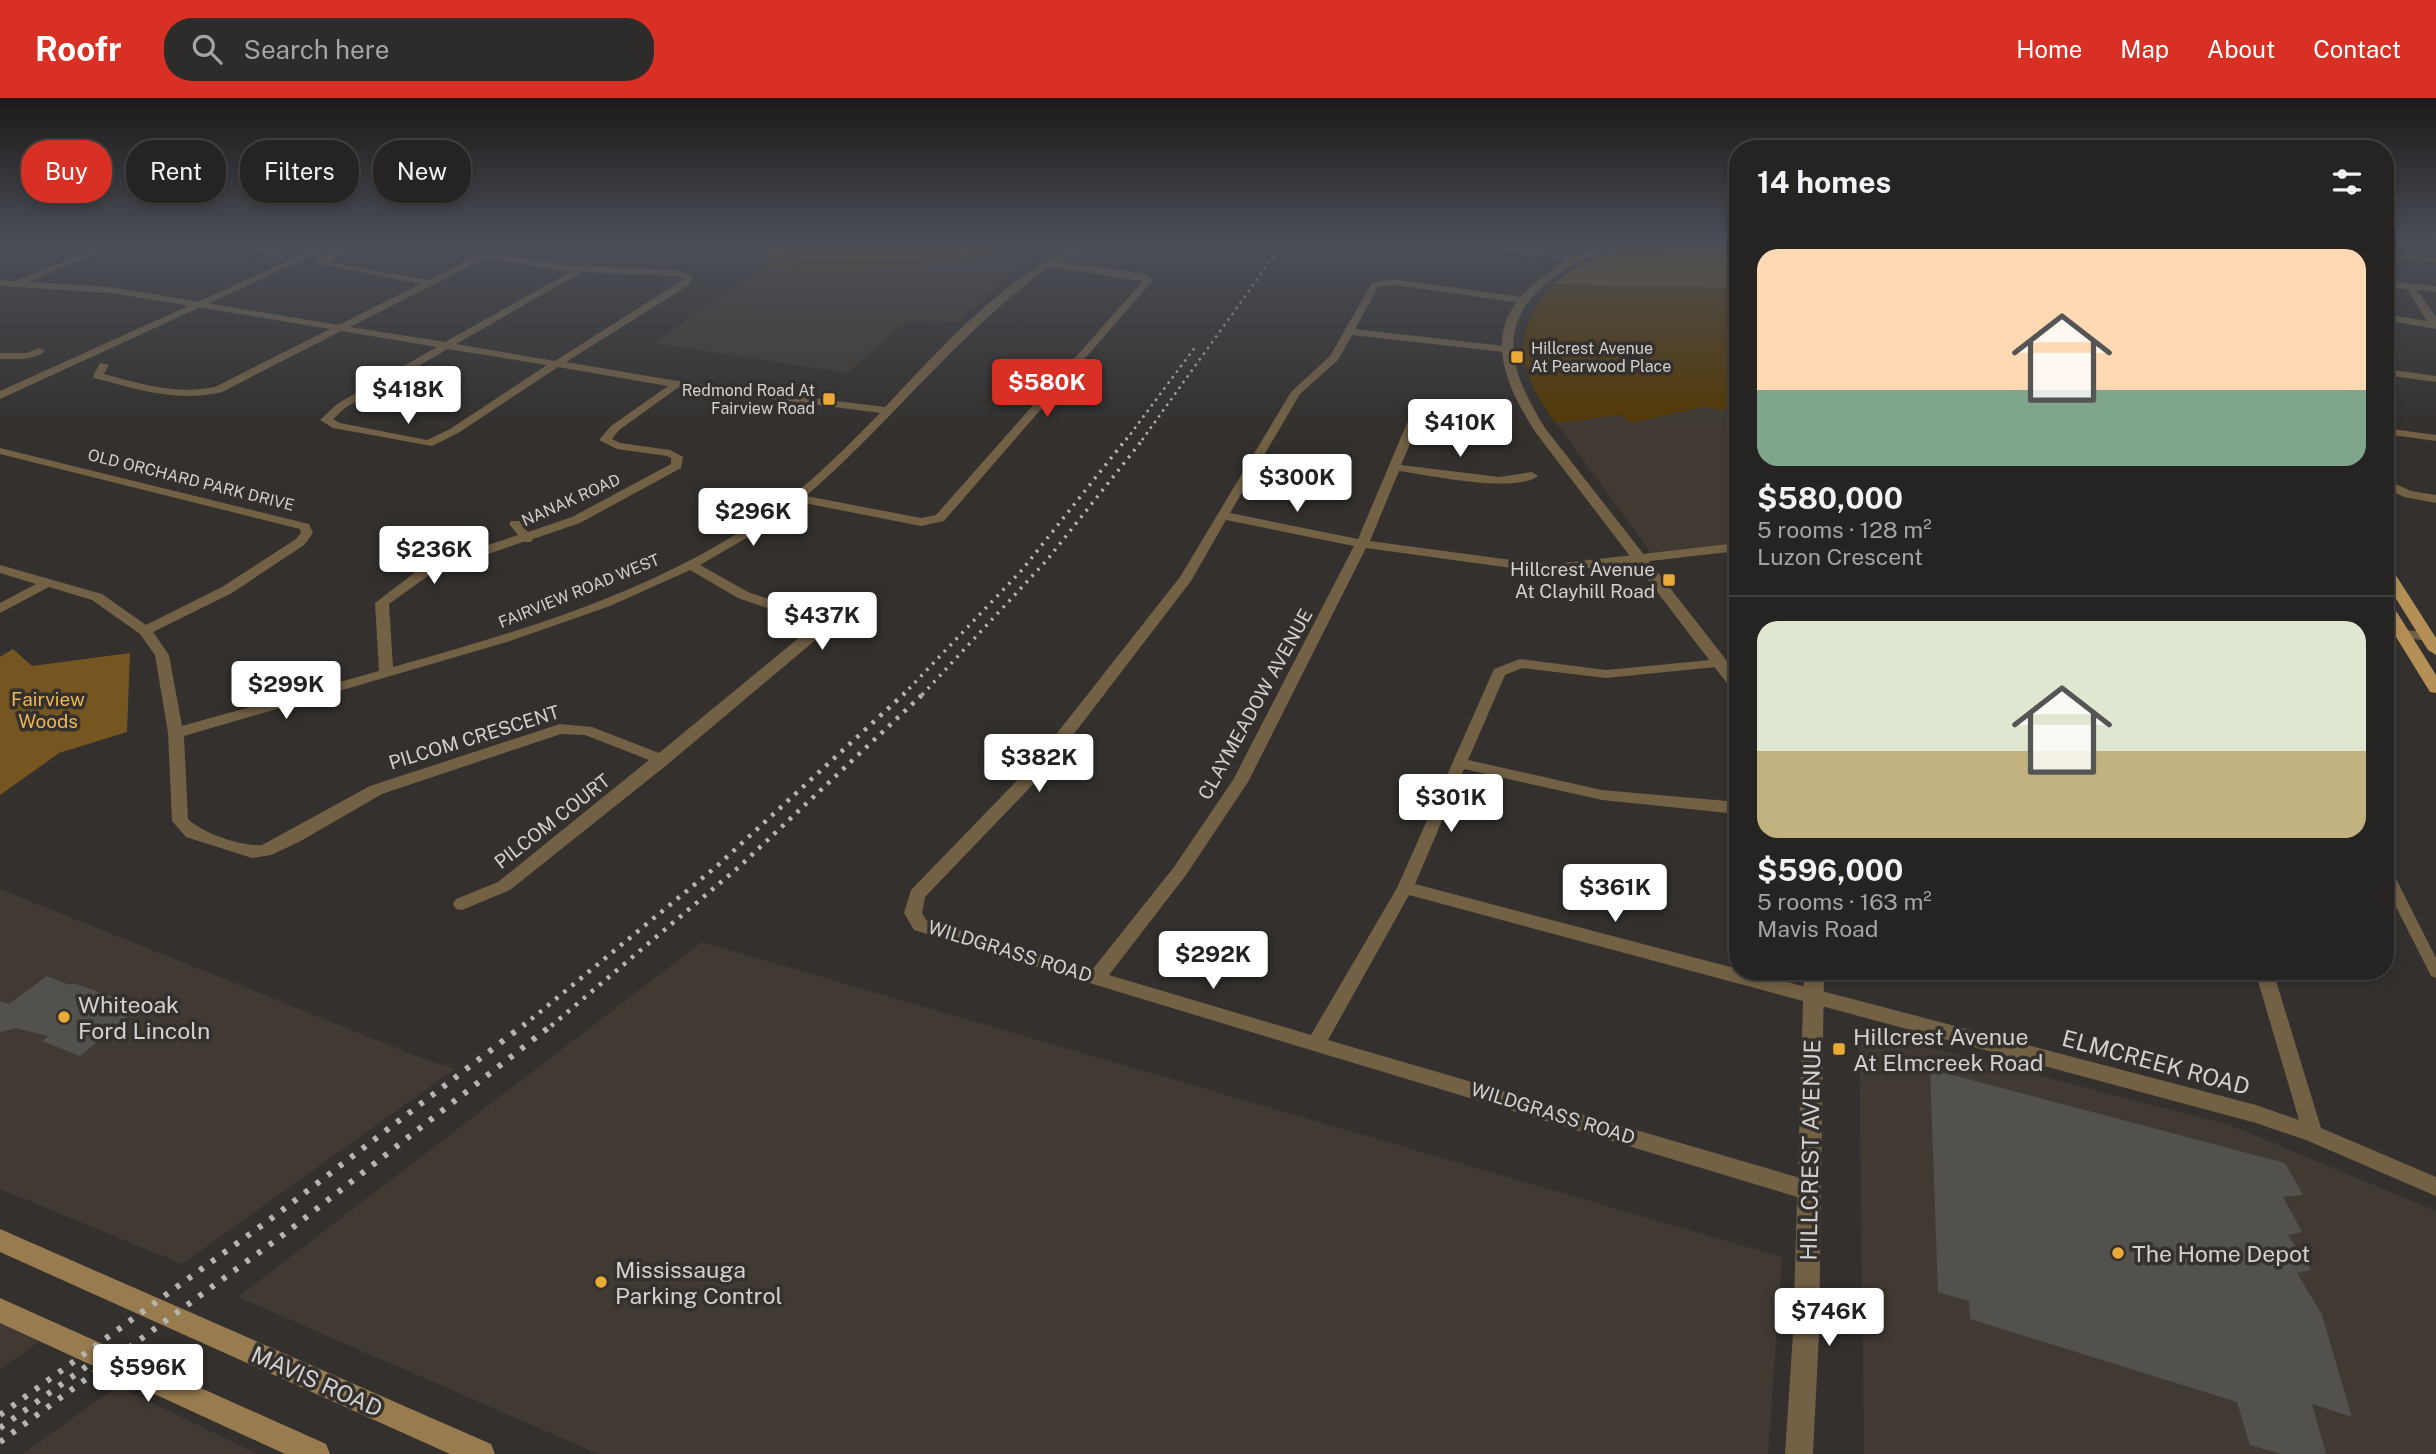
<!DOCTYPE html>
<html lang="en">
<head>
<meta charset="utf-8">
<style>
  body { margin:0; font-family:"Public Sans",sans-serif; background:#2e2c2a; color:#f1f3f6; height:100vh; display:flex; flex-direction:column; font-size:26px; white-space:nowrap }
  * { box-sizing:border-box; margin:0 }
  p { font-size:23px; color:#a4a4a5 }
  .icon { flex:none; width:38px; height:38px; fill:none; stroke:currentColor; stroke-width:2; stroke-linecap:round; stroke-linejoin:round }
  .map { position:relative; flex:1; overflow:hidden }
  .sheet { position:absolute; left:1729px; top:42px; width:665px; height:840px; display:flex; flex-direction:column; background:#262422; border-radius:28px; box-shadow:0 4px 10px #0003,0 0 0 2px #424140 }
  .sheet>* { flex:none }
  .hud { position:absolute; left:21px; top:42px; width:665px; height:63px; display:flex; gap:14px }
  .price { position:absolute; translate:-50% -60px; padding:0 16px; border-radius:7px; background:#fff; color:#222; font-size:23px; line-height:46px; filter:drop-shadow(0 2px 4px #0008) }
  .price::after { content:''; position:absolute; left:50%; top:42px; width:21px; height:16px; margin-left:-10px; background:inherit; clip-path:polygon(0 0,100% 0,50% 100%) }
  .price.selected { background:#d93025; color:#fff }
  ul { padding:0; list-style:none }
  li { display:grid; align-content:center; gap:14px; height:371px; padding:0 28px }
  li+li { border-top:2px solid #424140 }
  li span { display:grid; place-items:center; height:217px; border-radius:21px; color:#555 }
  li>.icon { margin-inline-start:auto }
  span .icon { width:126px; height:126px; fill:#fffc; stroke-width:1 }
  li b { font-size:30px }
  h2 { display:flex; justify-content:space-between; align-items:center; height:84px; padding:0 28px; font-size:30px }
  .pill { padding:0 24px; border-radius:28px; background:#262422; box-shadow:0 4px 10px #0003,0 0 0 2px #424140; font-size:24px; line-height:63px }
  .pill.selected { background:#d93025; color:#fff }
  header { display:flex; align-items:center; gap:42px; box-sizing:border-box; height:98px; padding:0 35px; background:#d93025; color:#fff }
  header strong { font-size:33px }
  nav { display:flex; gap:38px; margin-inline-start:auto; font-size:24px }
  .search { width:490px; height:63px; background:#2e2c2a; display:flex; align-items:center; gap:18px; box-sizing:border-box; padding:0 24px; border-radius:28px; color:#a4a4a5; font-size:26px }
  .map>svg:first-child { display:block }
  .built { fill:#403a32 }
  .green { fill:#553903 }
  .forest { fill:#765620 }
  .water { fill:#825905 }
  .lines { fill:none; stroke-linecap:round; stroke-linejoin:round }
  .stream { stroke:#825905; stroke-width:2.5 }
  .building { fill:#53514d }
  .pedestrian { fill:#736146; fill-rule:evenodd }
  .minor { fill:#736146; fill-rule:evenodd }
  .tertiary { fill:#736146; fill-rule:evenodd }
  .secondary { fill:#987c50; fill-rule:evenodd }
  .primary { fill:#b49057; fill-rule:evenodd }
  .rail-far3 { stroke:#b7b5b3; stroke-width:2.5; stroke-dasharray:2.5 4.5; stroke-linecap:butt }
  .rail-far2 { stroke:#b7b5b3; stroke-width:3.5; stroke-dasharray:2.5 6; stroke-linecap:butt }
  .rail-far1 { stroke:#b7b5b3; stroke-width:4.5; stroke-dasharray:3.5 7; stroke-linecap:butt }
  .rail { stroke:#b7b5b3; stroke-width:6; stroke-dasharray:4.5 10; stroke-linecap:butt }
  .poi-dot { fill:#eaaa38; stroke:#33302d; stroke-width:2.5 }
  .labels { text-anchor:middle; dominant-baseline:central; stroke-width:7; stroke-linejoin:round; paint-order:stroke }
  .far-poi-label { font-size:16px; fill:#d3d1cf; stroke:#33302d; text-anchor:start }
  .far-street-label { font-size:16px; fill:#d3d1cf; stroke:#33302d }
  .poi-label { font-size:19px; fill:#d3d1cf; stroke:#33302d; text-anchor:end }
  .park-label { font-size:19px; fill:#f0b554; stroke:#33302d }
  .street-label { font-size:19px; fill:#d3d1cf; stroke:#33302d }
  .near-poi-label { font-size:23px; fill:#d3d1cf; stroke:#33302d; text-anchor:start }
  .near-street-label { font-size:23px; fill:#d3d1cf; stroke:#33302d }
</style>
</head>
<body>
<header>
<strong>Roofr</strong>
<div class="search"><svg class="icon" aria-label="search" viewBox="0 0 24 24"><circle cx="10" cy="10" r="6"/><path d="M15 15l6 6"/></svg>Search here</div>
<nav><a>Home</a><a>Map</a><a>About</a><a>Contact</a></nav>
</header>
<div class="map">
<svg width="2436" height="1356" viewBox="0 0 2436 1356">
  <rect width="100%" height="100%" fill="#33302d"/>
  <g class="built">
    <polygon points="1061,153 1022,169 1004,182 957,226 909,221 847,275 654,245 763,170 829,173 1016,154"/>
    <polygon points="1702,309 1738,314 1738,447 1652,456 1556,325 1621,317 1632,325"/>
    <polygon points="0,791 421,960 455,971 182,1166 0,1091"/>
    <polygon points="702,844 1782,1159 1768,1356 598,1356 238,1199"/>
    <polygon points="1859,931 2230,1027 2436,1113 2436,1356 1864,1356"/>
    <polygon points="0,1208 56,1232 0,1271"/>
    <polygon points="117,1288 258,1356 23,1356"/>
  </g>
  <g class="green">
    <polygon points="627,144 1083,144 1061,153 1016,154 923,168 829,173 763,170 774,159 759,150"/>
    <path d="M1553 186 1738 190V314L1703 309 1632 325 1621 317 1556 325C1518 276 1509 234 1553 186Z"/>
  </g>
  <g class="forest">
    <polygon points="696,144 1047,144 950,158 821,163"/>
    <path d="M1122 144H1244L1248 146 1245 152C1199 151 1152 156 1106 150Z"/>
    <polygon points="1627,144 1738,144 1738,190 1553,186 1575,170"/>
    <polygon points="13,551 32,568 130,555 127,634 59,655 0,697 0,559"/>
  </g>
  <polygon class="water" points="1696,145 1738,147 1738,179 1611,178 1614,171 1674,146"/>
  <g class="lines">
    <g class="stream">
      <polyline points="712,144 710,147 788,144"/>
      <path d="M792 144 805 149 802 152C818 159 834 153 850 157L848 160 888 155V149L910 144"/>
      <polyline points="924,144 941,145 940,152 947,153 1004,144"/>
      <polyline points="2385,158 2436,162"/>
      <polyline points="1583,178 1614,178"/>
    </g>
  </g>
  <g class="building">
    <polygon points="47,878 70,887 73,885 140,908 80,958 42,943 48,938 16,930 0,934 0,903 9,906"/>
    <polygon points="1930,971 2285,1065 2303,1097 2283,1099 2302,1134 2288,1137 2311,1172 2297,1175 2322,1217 2352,1319 2312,1306 2326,1356 2281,1356 2250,1347 2237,1304 1970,1221 1969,1203 1938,1194"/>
  </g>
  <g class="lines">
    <polygon class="pedestrian" points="2385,768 2390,770 2392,773 2436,860 2436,880 2431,878 2385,787"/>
    <g class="minor">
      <path d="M111 144H122L28 184 111 189 339 227 420 186 315 165C332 152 352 143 372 144L352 151 329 164 428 182 475 158 495 156 570 168 679 172 692 178 689 187 566 264 677 283 885 309C932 260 1033 144 1104 144L1057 164 1142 175 1153 182 944 423 921 428 799 404 755 435 700 467 748 494 817 518 826 529 825 534 668 666 510 792 462 812 456 811 453 806 456 801 498 784 649 662 585 637 561 636 382 696 299 744 271 757 252 760 186 739 172 723 168 635 155 557 140 536 92 502 49 489 0 515V505L36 486 0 475V467L102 496 146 527 222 489 296 441 301 435 300 431 0 356V350L309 426 313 435 304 447 232 495 153 534 169 557 182 628 379 573 375 505 422 469 518 437 509 426 511 423H519L528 434 572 419 671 366V360L667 358 617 351 599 342 611 328 668 288 558 269 458 335 432 348 333 330 320 322 337 306 437 249 341 233 222 294C177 305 137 291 94 280L93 278 100 265 109 267 104 276C141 286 176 297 215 289L330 231 111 195 0 188V182L15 183ZM495 162 570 174 445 244 350 229 480 163ZM1049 169 1143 183 936 417 921 420 806 398C891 325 958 235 1049 169ZM582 174 677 178 684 181 555 263 456 246ZM448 251 547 267 450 331 427 342 340 325 333 321 345 310ZM679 289 880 315C851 344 823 374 790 399 674 488 532 530 393 569L389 506 432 475 523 444H531L533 441 580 425 681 370 683 359 670 352 620 345 612 341 619 332ZM690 472 738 500 807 524 812 529 659 655 592 629 560 626 370 688 262 747C242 749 202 735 188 721L184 638 507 544 610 508Z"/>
      <path d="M213 144C233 144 254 151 273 150 287 150 298 143 311 144L274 156 217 147Z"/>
      <polygon points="1464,144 1484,144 1578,160 1574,163 1468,147"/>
      <path d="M1393 181 1522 199 1527 202 1522 205 1393 187 1378 189 1355 231 1504 248 1509 251 1504 254 1352 237 1338 262 1300 296 1230 415 1358 441 1410 318 1445 303 1449 304V308L1421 320 1401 367 1499 379 1532 374 1538 378C1515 396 1429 377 1399 373L1370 443 1533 465H1563L1738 445V453L1563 473H1533L1366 450 1248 684 1186 777 1109 877 1311 937 1397 790 1494 571 1520 561 1606 572 1721 561 1726 562 1728 565 1726 568 1606 580 1522 570 1505 577 1468 662 1602 692 1738 704V716L1602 702 1464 671 1415 786 1738 871V873H1746L2256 1007 2299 1022 2255 873H2273L2321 1030 2436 1079V1098L2306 1042 2256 1025 1409 797 1328 942 1807 1082 1814 1085 1818 1092 1814 1099 1807 1102 914 832 904 815 911 792 1032 667 1180 479 1291 294 1330 258 1372 185ZM1226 422 1354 448 1233 682 1174 769 1092 872 926 822 922 815 925 799 1044 675 1191 483Z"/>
      <polygon points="2385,183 2436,188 2436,194 2417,192 2436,219 2436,231 2385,222 2385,216 2427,223 2407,191 2385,189"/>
      <path d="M40 250 45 253C32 263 16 261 0 261V255H26Z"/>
      <polygon points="2385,271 2436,278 2436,284 2385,277"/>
      <polygon points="2385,330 2436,337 2436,343 2385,336"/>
      <polygon points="2385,381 2411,393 2436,397 2436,405 2404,399 2385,390"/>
      <polygon points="2385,529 2428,535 2435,539 2428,543 2385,537"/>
    </g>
    <g class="tertiary">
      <polygon points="330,144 342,144 0,301 0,293"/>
      <path d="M1601 144H1613C1596 159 1571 166 1553 180 1492 226 1511 275 1545 330L1738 577V593L1732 592 1536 335C1470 234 1504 193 1601 144Z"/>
      <polygon points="1804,873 1824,873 1819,1236 1813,1356 1785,1356 1793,1236"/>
    </g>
    <g class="secondary">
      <polygon points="0,1131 491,1346 495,1356 450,1356 0,1154"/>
      <polygon points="0,1200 326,1346 330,1356 285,1356 0,1225"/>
    </g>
    <g class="primary">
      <polygon points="2385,467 2390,468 2436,540 2436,557 2428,552 2385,483"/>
      <polygon points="2385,504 2393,508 2436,577 2436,595 2430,594 2385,521"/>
    </g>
    <g class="rail-far3">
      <polyline points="1126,342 1196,248"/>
      <polyline points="1142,342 1284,144"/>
    </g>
    <g class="rail-far2">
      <polyline points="903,597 1022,472 1127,340"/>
      <polyline points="922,597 1047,462 1144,340"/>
    </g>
    <g class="rail-far1">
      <polyline points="523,928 717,768 905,595"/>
      <polyline points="551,928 740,768 924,595"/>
    </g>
    <g class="rail">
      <polyline points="0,1317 272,1120 525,926"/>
      <polyline points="0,1330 104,1256"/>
      <polyline points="0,1344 287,1134 553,926"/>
    </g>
  </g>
  <linearGradient id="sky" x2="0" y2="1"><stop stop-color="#1c1a19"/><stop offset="0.43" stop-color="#4a4e57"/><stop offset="1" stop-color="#4a4e57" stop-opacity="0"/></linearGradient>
  <rect width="2436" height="334" fill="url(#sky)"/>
  <g class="poi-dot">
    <rect x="1510" y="252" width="14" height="14" rx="3.5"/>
    <rect x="822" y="294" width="14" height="14" rx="3.5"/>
    <rect x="1662" y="475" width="14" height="14" rx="3.5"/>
    <circle cx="64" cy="919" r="7"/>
    <rect x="1832" y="944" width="14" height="14" rx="3.5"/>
    <circle cx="2118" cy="1155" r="7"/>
    <circle cx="601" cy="1184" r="7"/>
  </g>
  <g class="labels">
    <g class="far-poi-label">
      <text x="1531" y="250">Hillcrest Avenue<tspan x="1531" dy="18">At Pearwood Place</tspan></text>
      <text x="815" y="292" text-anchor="end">Redmond Road At<tspan x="815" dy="18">Fairview Road</tspan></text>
    </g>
    <g class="far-street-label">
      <text transform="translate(191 382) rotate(14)">OLD ORCHARD PARK DRIVE</text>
      <text transform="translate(571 402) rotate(-24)">NANAK ROAD</text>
      <text transform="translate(579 493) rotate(-22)">FAIRVIEW ROAD WEST</text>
    </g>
    <g class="poi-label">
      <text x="1655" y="471">Hillcrest Avenue<tspan x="1655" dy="22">At Clayhill Road</tspan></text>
    </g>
    <g class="park-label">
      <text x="48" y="601">Fairview<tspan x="48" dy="22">Woods</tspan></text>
    </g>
    <g class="street-label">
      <text transform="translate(1255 606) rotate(-61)">CLAYMEADOW AVENUE</text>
      <text transform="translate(474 639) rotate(-17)">PILCOM CRESCENT</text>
      <text transform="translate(552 723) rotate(-38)">PILCOM COURT</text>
      <text transform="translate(1010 853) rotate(17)">WILDGRASS ROAD</text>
      <text transform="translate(1553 1015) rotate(17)">WILDGRASS ROAD</text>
    </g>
    <g class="near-poi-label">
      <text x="78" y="906">Whiteoak<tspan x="78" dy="26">Ford Lincoln</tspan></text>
      <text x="1853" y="938">Hillcrest Avenue<tspan x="1853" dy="26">At Elmcreek Road</tspan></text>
      <text x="2132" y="1155">The Home Depot</text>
      <text x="615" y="1171">Mississauga<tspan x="615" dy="26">Parking Control</tspan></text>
    </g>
    <g class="near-street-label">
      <text transform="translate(2156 964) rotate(15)">ELMCREEK ROAD</text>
      <text transform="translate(1810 1052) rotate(-89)">HILLCREST AVENUE</text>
      <text transform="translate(317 1283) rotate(24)">MAVIS ROAD</text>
    </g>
  </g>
</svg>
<b class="price selected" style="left:1047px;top:321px">$580K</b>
<b class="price" style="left:408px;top:328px">$418K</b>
<b class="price" style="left:1460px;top:361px">$410K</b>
<b class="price" style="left:1297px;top:416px">$300K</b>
<b class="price" style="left:753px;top:450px">$296K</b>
<b class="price" style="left:434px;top:488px">$236K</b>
<b class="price" style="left:822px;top:554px">$437K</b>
<b class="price" style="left:286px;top:623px">$299K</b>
<b class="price" style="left:1039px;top:696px">$382K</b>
<b class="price" style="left:1451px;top:736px">$301K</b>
<b class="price" style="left:1615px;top:826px">$361K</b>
<b class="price" style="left:1213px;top:893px">$292K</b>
<b class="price" style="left:1829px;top:1250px">$746K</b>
<b class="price" style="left:148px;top:1306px">$596K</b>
<div class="hud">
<a class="pill selected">Buy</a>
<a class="pill">Rent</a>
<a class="pill">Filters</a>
<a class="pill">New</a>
</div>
<section class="sheet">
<h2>14 homes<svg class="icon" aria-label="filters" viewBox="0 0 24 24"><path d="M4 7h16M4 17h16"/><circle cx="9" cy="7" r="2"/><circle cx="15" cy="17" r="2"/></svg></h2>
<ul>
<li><span style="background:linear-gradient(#ffd9b3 65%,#7fa58c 0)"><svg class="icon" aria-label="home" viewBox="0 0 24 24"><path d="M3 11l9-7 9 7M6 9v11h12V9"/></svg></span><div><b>$580,000</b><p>5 rooms · 128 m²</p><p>Luzon Crescent</p></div></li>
<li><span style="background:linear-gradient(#dfe7d0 60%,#c2b280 0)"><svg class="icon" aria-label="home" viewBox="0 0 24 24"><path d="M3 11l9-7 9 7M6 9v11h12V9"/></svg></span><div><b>$596,000</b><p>5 rooms · 163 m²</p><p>Mavis Road</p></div></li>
</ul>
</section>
</div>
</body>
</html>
